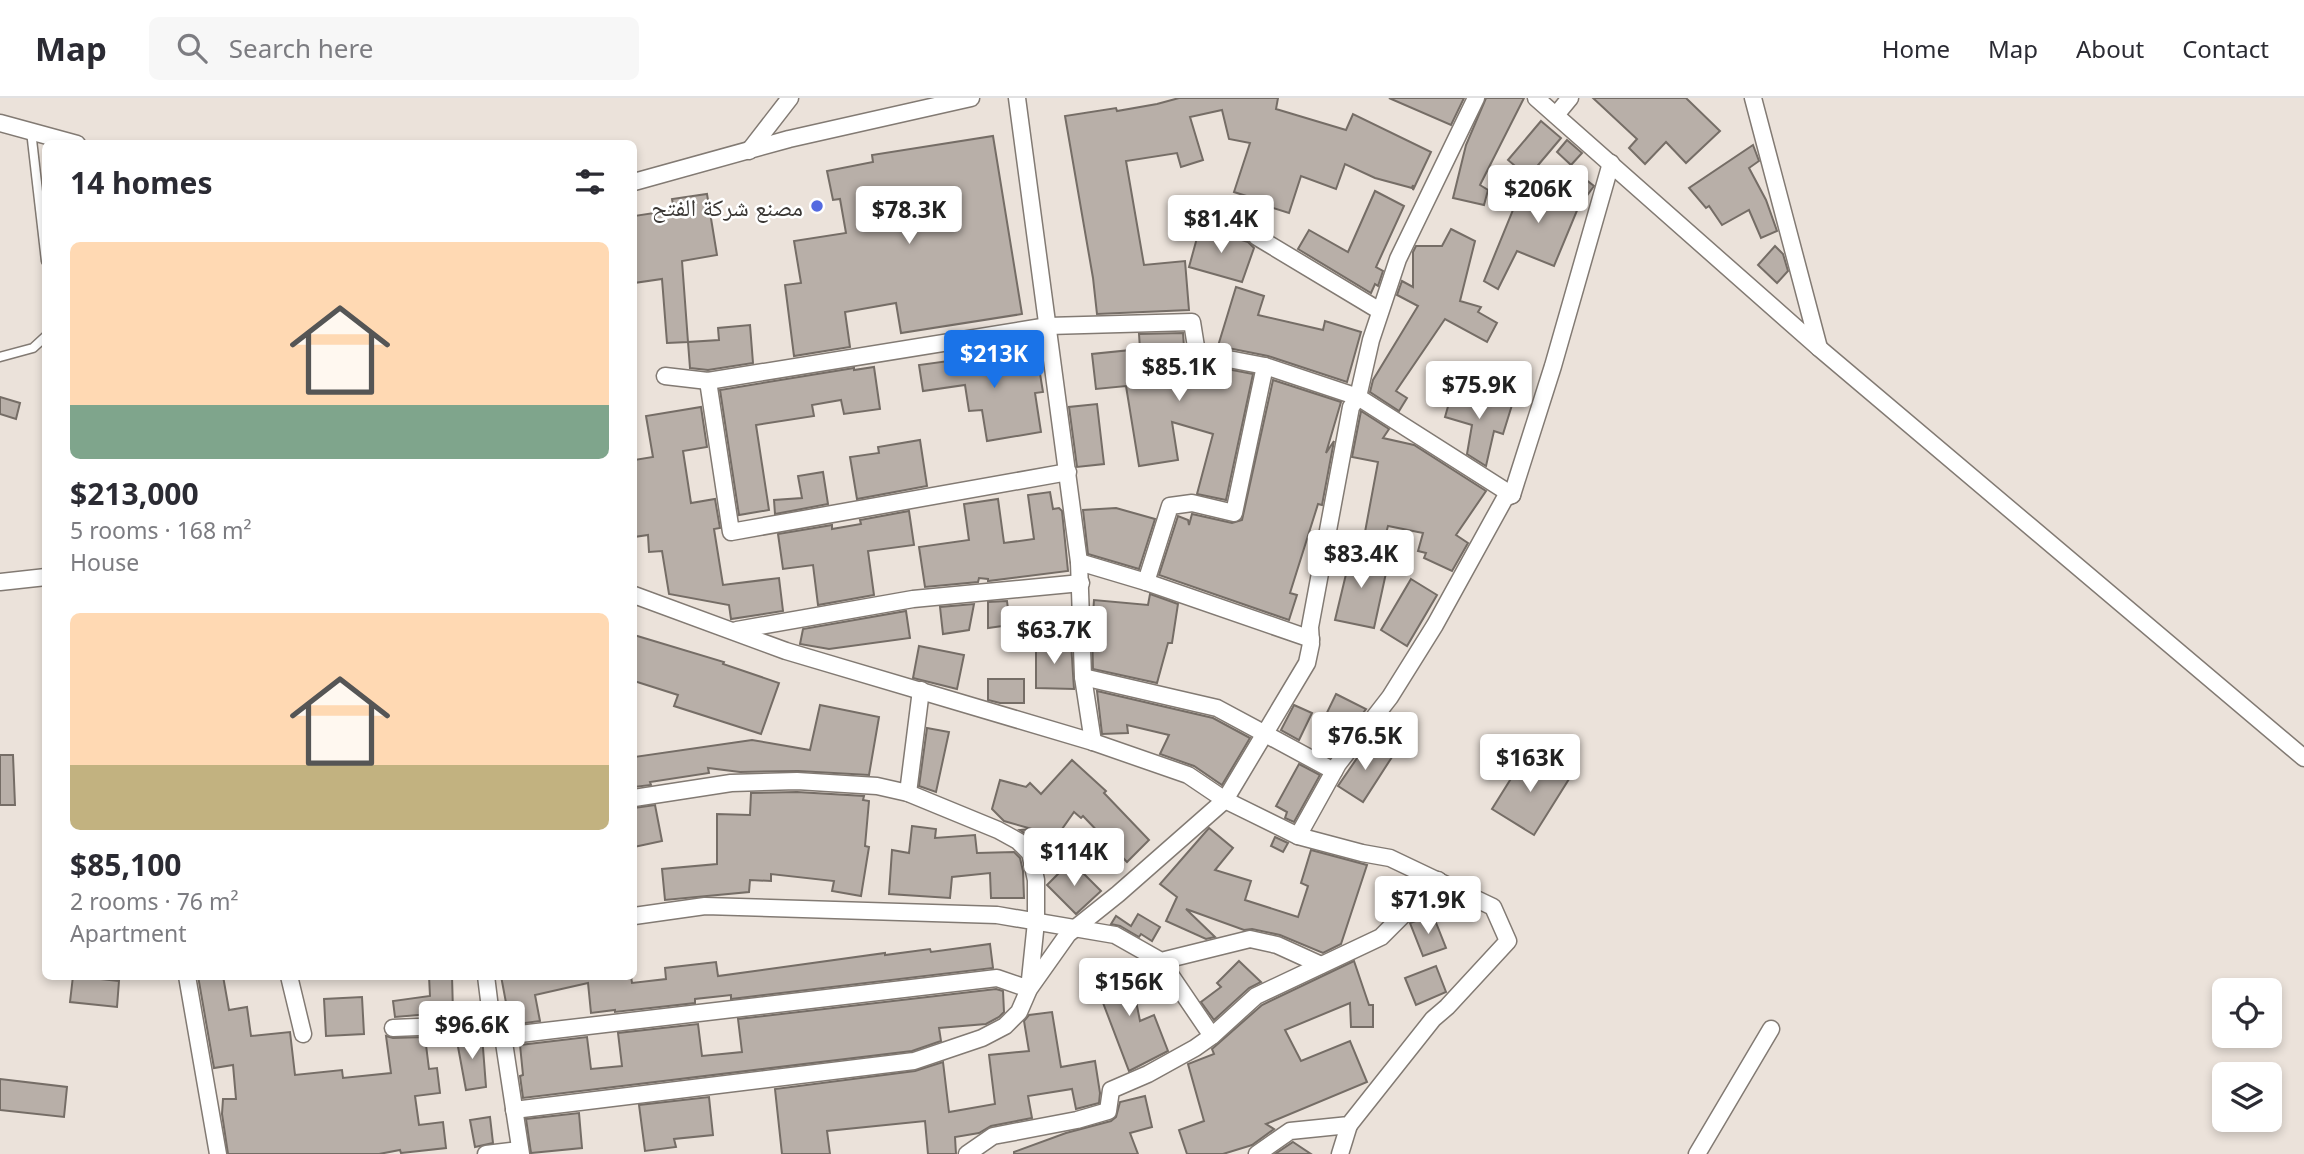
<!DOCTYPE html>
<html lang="en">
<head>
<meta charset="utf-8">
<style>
  body { margin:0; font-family:"Noto Sans","Noto Naskh Arabic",sans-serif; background:#f7f7f7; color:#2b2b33; height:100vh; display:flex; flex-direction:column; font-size:26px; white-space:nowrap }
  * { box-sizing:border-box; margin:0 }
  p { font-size:23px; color:#7c7c81 }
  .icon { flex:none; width:38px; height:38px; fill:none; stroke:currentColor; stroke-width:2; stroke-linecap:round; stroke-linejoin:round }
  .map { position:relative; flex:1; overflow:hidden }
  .drawer { position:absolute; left:42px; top:42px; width:595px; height:840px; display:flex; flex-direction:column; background:#fff; border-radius:10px; box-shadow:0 4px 10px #0003 }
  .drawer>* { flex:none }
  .tools { position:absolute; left:2212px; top:880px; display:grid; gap:14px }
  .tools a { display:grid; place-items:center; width:70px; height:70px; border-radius:10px; background:#fff; box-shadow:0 4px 10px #0003; font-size:35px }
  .price { position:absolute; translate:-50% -60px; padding:0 16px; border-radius:7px; background:#fff; color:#222; font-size:23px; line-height:46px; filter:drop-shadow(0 2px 4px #0008) }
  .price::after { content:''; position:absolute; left:50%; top:42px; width:21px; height:16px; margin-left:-10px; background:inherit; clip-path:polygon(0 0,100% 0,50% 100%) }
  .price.on { background:#1a73e8; color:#fff }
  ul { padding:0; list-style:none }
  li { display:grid; align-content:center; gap:14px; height:371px; padding:0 28px }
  li span { display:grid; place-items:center; height:217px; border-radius:10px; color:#555 }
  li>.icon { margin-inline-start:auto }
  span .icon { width:126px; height:126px; fill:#fffc; stroke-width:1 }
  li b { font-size:30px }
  h2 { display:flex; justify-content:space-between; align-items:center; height:84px; padding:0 28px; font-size:30px }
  header { display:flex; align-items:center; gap:42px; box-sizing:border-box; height:98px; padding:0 35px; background:#fff; border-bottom:2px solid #e1e1e2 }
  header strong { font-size:33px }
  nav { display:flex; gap:38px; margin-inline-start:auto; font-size:24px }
  .search { width:490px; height:63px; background:#f7f7f7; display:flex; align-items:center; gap:18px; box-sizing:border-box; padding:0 24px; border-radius:10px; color:#7c7c81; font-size:26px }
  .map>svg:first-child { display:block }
  .building { fill:#b8afa8; stroke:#756d66; stroke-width:2 }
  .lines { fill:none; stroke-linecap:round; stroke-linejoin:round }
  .service-casing { stroke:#827a73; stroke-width:11 }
  .minor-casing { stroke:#827a73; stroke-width:19 }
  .service { stroke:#fff; stroke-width:8 }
  .minor { stroke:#fff; stroke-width:16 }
  .poi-dot { fill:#546ae0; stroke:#fff; stroke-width:2.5 }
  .labels { text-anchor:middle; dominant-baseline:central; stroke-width:5; stroke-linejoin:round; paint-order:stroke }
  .poi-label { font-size:24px; fill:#3a3734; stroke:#fff; text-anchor:end }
</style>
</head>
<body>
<header>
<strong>Map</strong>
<div class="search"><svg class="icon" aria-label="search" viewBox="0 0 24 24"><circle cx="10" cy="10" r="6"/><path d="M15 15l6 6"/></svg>Search here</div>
<nav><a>Home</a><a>Map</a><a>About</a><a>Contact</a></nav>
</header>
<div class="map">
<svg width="2304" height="1056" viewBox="0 0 2304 1056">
  <rect width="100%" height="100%" fill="#ebe2da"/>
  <g class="building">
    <polygon points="1179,0 1278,0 1276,11 1346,32 1353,16 1431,54 1413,92 1413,87 1412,90 1375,80 1345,66 1336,91 1301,78 1289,115 1267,108 1268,105 1234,94 1250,45 1229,41 1222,12 1190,19 1203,62 1181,69 1177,55 1126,63 1144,167 1185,163 1189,212 1097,216 1093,180 1065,18 1116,10 1117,13 1157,6"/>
    <polygon points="1389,0 1464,0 1451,27"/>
    <polygon points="1486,0 1524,0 1480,87 1488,92 1484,107 1453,100 1466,47"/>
    <polygon points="1593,0 1686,0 1720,33 1686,65 1666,44 1645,66 1629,50 1637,41"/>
    <polygon points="1541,23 1561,40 1528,79 1508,62"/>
    <polygon points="993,38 1022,216 901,235 896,205 845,214 850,249 794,258 785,187 801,185 794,143 846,135 840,101 833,102 827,73 873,64 872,57"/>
    <polygon points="1567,42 1582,55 1571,67 1557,54"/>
    <polygon points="1753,47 1759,63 1749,70 1766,102 1777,133 1761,140 1749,112 1722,127 1709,108 1706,110 1689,90"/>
    <polygon points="1576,74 1594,88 1578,110 1554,168 1517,153 1498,191 1484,183 1526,80 1560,94"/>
    <polygon points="1375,93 1404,108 1376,169 1383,173 1378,188 1375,186 1371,195 1298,151 1309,132 1348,154"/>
    <polygon points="707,96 717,157 682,163 688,244 667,245 662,181 634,185 634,118 674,112 672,101"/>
    <polygon points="1200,129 1248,144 1254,150 1242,184 1189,169"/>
    <polygon points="1451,131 1475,143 1460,203 1481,209 1478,214 1497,225 1487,244 1445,221 1396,293 1407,300 1399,313 1370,294 1373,282 1418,208 1397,197 1402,183 1413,189 1413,154 1416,148 1442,148"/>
    <polygon points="1775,148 1783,156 1788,173 1777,185 1758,167"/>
    <polygon points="1236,189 1264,198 1258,217 1323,232 1325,223 1361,234 1347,284 1268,258 1218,248"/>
    <polygon points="750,227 753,265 708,272 690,270 688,244 719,242 718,230"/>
    <polygon points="1183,235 1185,263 1253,276 1226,402 1197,396 1213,336 1172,324 1178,362 1139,368 1126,288 1096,291 1092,256 1140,251 1139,236"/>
    <polygon points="1036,251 1043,294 1035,295 1041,334 987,343 982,312 969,313 965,287 923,293 919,267"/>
    <polygon points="874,269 880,311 844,316 841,302 812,307 814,318 756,327 769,412 739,417 720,292 854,270 854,272"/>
    <polygon points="1273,282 1341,304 1326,355 1334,343 1322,407 1318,406 1290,495 1297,497 1289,522 1159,477 1178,418 1188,422 1189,427 1192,416 1232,425 1242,422"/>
    <polygon points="1453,291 1512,307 1503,336 1494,333 1486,368 1467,356 1472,327 1445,319"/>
    <polygon points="0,299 20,305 16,321 0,316"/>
    <polygon points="1097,306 1104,366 1077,369 1069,309"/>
    <polygon points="701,309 707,349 683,353 691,405 715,401 720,430 714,431 723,487 779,480 783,513 731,521 729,507 669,496 662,453 649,454 648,437 634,439 634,362 653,359 646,318"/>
    <polygon points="1361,313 1389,331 1383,340 1414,347 1486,393 1456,437 1468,445 1452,473 1424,460 1426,455 1418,453 1423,435 1388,428 1384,443 1365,434 1378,364 1352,359"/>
    <polygon points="920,342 927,388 857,401 850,359 879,355 878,349"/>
    <polygon points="823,374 828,406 775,416 774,402 802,400 798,378"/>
    <polygon points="1050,394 1053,411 1059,410 1062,413 1068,473 988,483 988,481 979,480 978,484 925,489 919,449 969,442 964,406 998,401 1004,445 1034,441 1028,397"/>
    <polygon points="1116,410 1155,421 1139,471 1088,456 1083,412"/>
    <polygon points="909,413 914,447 868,453 874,497 818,507 813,467 783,471 778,436 832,427 832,431 861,426 860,422"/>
    <polygon points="1353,447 1379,462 1376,473 1386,475 1374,530 1335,522"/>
    <polygon points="1411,481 1437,497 1407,548 1381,532"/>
    <polygon points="1150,496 1178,506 1172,545 1168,545 1157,585 1093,571 1092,531 1094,502 1148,507"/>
    <polygon points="1007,503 1010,527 988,530 988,504"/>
    <polygon points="974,506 969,532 943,536 940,509"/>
    <polygon points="906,513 910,540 829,551 800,546 803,531"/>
    <polygon points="634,537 724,564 723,566 779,585 761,636 674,608 678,597 634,583"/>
    <polygon points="1036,544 1071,545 1074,591 1036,590"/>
    <polygon points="919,548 964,557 957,591 913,580"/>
    <polygon points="988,581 1024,581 1024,605 1000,605 988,602"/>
    <polygon points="1097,593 1213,620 1250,640 1222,687 1194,668 1160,656 1169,637 1127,627 1128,635 1102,636"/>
    <polygon points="1336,596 1366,611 1343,642 1319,631"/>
    <polygon points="820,607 879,619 869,677 798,673 740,674 708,670 709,675 650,684 651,687 634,689 634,659 752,642 810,652"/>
    <polygon points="1294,607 1312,615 1299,642 1281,632"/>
    <polygon points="927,630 949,634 936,694 919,688"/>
    <polygon points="1368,644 1392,659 1363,704 1338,688"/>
    <polygon points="1527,655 1569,681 1534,737 1492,711"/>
    <polygon points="0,657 13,657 15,707 0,707"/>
    <polygon points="1072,662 1106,693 1104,695 1149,742 1127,764 1083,718 1081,720 1074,714 1048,751 1020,732 1032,731 1004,723 992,711 1000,682 1026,689 1030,685 1041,696"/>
    <polygon points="1299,666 1320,677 1294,724 1285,720 1287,714 1276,708"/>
    <polygon points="797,694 864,698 863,702 869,703 865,748 869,749 861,798 832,793 834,783 771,776 771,783 750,782 749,794 665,802 662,771 717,766 717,716 750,717 751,695"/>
    <polygon points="655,707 662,743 634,749 634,710"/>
    <polygon points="912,728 936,731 935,740 975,737 977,755 1014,754 1020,760 1023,773 1024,800 991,800 990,775 952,779 950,800 889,796 892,752 909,755"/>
    <polygon points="1209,730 1233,750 1215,772 1251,783 1245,802 1298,819 1308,788 1301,785 1311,752 1367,767 1341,846 1323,855 1280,837 1252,831 1244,832 1186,811 1215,839 1206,841 1166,823 1177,799 1160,786"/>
    <polygon points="1275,739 1288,745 1283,754 1271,748"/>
    <polygon points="1071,763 1101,793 1076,816 1047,787"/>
    <polygon points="1138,816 1160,829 1152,843 1141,836 1139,839 1120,828 1111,826 1116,818 1131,828"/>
    <polygon points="1433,817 1446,850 1423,858 1410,825"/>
    <polygon points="990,846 993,870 731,901 731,897 695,901 695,905 615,914 615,912 591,915 588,885 535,897 540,923 518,926 510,926 501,878 631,878 632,885 666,881 665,870 716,864 718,878 885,855 885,857 930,851 931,854"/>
    <polygon points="1239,863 1261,884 1249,890 1214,922 1201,904 1221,889 1217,885"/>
    <polygon points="1354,863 1369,907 1373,907 1373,929 1351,929 1350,905 1285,932 1301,963 1350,943 1367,984 1266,1026 1274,1031 1252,1047 1223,1056 1187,1056 1179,1032 1204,1023 1188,966 1214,956 1212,951 1262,907"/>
    <polygon points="1129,868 1140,923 1154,917 1168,953 1129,973 1092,876"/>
    <polygon points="1436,868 1446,894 1416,907 1405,880"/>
    <polygon points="73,878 119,883 117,909 70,904"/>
    <polygon points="198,878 223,878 229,912 247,909 251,938 290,934 295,977 342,972 343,980 391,975 386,938 393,940 425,939 429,971 437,970 440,995 415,998 419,1027 443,1024 446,1050 401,1055 400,1052 379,1056 228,1056 222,1016 223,1001 236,1001 233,967 214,970"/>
    <polygon points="429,878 452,878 453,914 395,919 393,903 430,898"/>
    <polygon points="996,891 1003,893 1004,914 999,919 986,926 939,930 941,943 912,953 523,1000 520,978 523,977 520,947 587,939 591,971 622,968 618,935 698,926 702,958 742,954 738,921"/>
    <polygon points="362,899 364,936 326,938 324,901"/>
    <polygon points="1052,914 1061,969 1095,963 1100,995 1099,1005 1076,1011 1072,991 1028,998 1032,1020 991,1028 979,1035 955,1039 956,1056 928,1056 925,1023 827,1033 830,1056 782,1056 775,991 915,973 943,964 949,1014 995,1006 989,957 1029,953 1024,923 1029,917"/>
    <polygon points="482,937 486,989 466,992 456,938"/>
    <polygon points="0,981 67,989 64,1019 0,1012"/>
    <polygon points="1145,998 1152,1029 1130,1035 1138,1056 1014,1056 1014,1054 1066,1035 1111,1023 1116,1019 1120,1004"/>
    <polygon points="709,999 713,1037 674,1041 676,1049 645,1053 639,1007"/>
    <polygon points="579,1015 582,1050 531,1055 526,1021"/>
    <polygon points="490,1019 493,1045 475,1049 470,1022"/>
    <polygon points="1293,1044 1311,1056 1275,1056"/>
  </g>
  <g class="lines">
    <defs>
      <g id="service">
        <polyline points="31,33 46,163"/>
        <polyline points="0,259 33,250 46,238"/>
      </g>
      <g id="minor">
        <polyline points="1017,0 1079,464 1083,579 1093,644"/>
        <polyline points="1536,0 1819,250 1753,0"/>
        <polyline points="1556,17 1570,0"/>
        <polyline points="0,25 77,46"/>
        <polyline points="749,53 790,0"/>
        <polyline points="634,84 789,41 971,0"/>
        <polyline points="1257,139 1380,213"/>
        <polyline points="1819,250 2304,660"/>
        <polyline points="665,278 708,283 1048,228 1192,224 1197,255 1265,268 1358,299 1512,397"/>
        <polyline points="708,283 731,434 1068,374"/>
        <polyline points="1079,464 1146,484 1311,541"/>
        <polyline points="0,484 46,479"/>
        <polyline points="1146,484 1170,408 1192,405 1234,415 1265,268"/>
        <polyline points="634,497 786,553 1093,644 1188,677 1225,702 1298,738 1362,755 1390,760 1493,809 1508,843 1447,909 1433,921 1349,1027 1290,1033 1257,1056"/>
        <polyline points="737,532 913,501 1081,485"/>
        <polyline points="1083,579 1217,610 1334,673"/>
        <polyline points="908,695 921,592"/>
        <polyline points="1298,738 1338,666 1390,599 1435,527 1505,400 1512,397 1553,268 1611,65"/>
        <polyline points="634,818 705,808 997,817 1115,837 1161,863 1250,841 1277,847 1321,867"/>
        <polyline points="1161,863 1212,938"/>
        <polyline points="187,878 218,1056"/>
        <polyline points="289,878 303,936"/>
        <polyline points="486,878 492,926 503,938 521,1056"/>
        <polyline points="393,930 492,926"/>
        <polyline points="503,938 997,880 1029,891 1036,824 1036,782 1030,755 1018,743 998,732 908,695 877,688 797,683 731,685 634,700"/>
        <polyline points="514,1012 914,963 982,940 1005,928 1019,914 1029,891 1068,836 1118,796 1225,702 1307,565 1311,546 1310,529 1351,309 1358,299 1371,242 1398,161 1476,0"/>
        <polyline points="486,1056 520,1052"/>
        <polyline points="967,1056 993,1038 1077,1022 1108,1013 1111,992 1148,976 1195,950 1212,938 1256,898 1381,839 1438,782"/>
        <polyline points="1340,1056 1349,1027"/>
        <polyline points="1697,1056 1771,931"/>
      </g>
    </defs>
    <use href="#service" class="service-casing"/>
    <use href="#minor" class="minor-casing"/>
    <use href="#service" class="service"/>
    <use href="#minor" class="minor"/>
  </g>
  <circle class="poi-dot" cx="817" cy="108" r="7"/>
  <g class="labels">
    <g class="poi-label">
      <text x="803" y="108">مصنع شركة الفتح</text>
    </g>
  </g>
</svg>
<div class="tools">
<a><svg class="icon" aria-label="locate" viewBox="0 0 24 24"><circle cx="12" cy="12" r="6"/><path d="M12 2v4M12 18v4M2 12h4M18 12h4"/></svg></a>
<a><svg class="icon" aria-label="layers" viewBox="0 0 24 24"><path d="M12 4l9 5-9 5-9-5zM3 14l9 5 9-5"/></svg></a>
</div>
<b class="price" style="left:1538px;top:127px">$206K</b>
<b class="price" style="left:909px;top:148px">$78.3K</b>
<b class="price" style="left:1221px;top:157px">$81.4K</b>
<b class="price on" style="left:994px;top:292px">$213K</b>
<b class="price" style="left:1179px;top:305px">$85.1K</b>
<b class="price" style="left:1479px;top:323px">$75.9K</b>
<b class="price" style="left:1361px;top:492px">$83.4K</b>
<b class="price" style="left:1054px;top:568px">$63.7K</b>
<b class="price" style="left:1365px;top:674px">$76.5K</b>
<b class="price" style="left:1530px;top:696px">$163K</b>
<b class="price" style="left:1074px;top:790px">$114K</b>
<b class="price" style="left:1428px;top:838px">$71.9K</b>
<b class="price" style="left:1129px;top:920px">$156K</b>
<b class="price" style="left:472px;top:963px">$96.6K</b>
<section class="drawer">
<h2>14 homes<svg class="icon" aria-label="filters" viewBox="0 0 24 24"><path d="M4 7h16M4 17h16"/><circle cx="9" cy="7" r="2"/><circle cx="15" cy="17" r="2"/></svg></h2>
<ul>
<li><span style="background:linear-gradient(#ffd9b3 75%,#7fa58c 0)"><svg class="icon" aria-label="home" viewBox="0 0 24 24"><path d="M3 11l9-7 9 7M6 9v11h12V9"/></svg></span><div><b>$213,000</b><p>5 rooms · 168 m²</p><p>House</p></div></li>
<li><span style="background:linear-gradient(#ffd9b3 70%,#c2b280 0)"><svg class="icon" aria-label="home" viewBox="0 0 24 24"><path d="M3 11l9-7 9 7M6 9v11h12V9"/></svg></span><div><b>$85,100</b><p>2 rooms · 76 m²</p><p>Apartment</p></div></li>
</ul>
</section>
</div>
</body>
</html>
